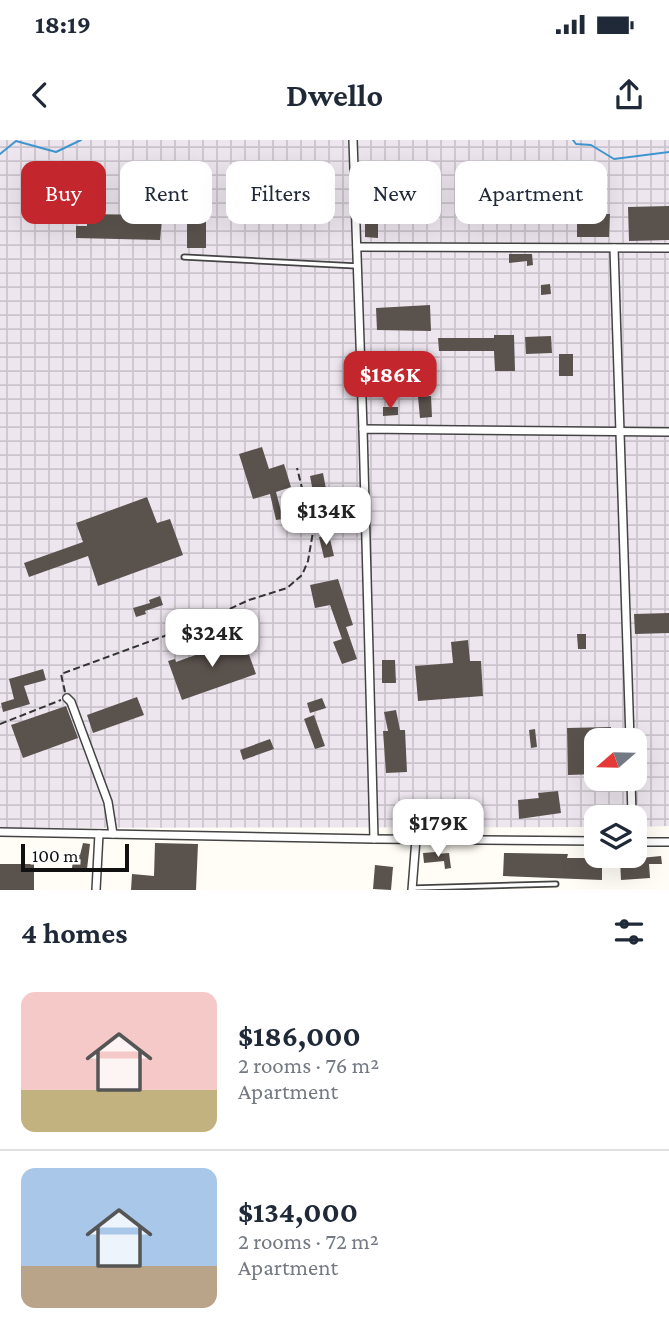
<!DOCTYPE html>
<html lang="en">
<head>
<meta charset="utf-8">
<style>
  body { margin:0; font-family:"Crimson Pro",serif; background:#f6f6f7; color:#1f2937; height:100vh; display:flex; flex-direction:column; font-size:26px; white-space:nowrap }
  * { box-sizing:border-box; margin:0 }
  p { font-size:23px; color:#747a83 }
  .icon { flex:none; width:38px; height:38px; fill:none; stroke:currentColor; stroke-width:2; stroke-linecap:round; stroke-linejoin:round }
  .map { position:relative; height:750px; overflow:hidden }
  .drawer { display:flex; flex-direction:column; background:#fff; flex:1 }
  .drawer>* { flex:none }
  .banner { position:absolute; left:21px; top:21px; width:628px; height:63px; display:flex; gap:14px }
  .needle { width:46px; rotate:250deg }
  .controls { position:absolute; left:584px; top:588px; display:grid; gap:14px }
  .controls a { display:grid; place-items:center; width:63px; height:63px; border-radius:14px; background:#fff; box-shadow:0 7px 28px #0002; font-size:35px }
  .scale { position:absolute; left:21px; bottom:18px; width:108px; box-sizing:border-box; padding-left:7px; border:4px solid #111; border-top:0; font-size:19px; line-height:24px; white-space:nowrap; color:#111; -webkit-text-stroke:5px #fff; paint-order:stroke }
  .price { position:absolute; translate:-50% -60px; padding:0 16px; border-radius:14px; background:#fff; color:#222; font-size:23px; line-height:46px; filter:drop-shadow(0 2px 4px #0008) }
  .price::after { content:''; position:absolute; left:50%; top:42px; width:21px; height:16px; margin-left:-10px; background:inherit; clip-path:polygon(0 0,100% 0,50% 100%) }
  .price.active { background:#c4262e; color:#fff }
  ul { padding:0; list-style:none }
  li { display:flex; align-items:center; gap:21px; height:175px; padding:0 21px }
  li+li { border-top:2px solid #e0e1e3 }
  li span { display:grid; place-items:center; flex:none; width:196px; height:140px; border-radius:14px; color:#555 }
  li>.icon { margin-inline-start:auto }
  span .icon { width:84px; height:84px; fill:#fffc; stroke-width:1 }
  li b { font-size:30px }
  h2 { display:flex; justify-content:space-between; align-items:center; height:84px; padding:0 21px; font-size:30px }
  .tag { padding:0 24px; border-radius:14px; background:#fff; box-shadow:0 7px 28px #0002; font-size:24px; line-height:63px }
  .tag.active { background:#c4262e; color:#fff }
  .status { display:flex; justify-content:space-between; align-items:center; height:49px; padding:0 35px; background:#fff; direction:ltr }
  .status svg { height:19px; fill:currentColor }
  header { display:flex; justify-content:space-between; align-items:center; height:91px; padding:0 21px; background:#fff; font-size:32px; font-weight:700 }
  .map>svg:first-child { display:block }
  .industrial { fill:url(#industrial-grid); fill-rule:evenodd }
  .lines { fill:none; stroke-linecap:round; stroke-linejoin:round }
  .stream { stroke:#3f96cf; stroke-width:2 }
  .building { fill:#5a524d }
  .service-casing { stroke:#444; stroke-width:7 }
  .minor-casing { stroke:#444; stroke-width:10 }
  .path { stroke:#333; stroke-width:2; stroke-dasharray:7 3.5; stroke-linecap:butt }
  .service { stroke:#fff; stroke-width:3.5 }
  .minor { stroke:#fff; stroke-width:7 }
</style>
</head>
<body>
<div class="status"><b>18:19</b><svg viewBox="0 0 49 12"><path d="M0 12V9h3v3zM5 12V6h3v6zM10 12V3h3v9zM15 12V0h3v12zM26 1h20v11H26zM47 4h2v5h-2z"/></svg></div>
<header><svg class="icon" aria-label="back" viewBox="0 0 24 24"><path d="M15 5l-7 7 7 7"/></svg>Dwello<svg class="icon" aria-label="share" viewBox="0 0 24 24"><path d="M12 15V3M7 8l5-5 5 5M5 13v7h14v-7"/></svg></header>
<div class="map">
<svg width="669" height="750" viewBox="0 0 669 750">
  <defs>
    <pattern id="industrial-grid" width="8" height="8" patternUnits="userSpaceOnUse" patternTransform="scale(1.75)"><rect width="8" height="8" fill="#eee6ef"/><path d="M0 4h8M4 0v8" fill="none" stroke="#cbc4cc"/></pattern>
  </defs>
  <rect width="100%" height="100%" fill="#fffdf5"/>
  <path class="industrial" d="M0 0H669V686L635 687V677H597V687L0 688ZM597 600H635V639H597Z"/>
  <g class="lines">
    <g class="stream">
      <polyline points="573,0 576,4 591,5 614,19 669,12"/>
      <polyline points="0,14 16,1 56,12 81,0"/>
    </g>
  </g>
  <g class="building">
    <rect x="299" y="52" width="24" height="8"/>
    <polygon points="365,65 400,67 400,84 378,84 378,98 365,97"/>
    <polygon points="669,66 669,100 629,101 628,67"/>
    <rect x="187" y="68" width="19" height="40"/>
    <polygon points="87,74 151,75 151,77 162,78 160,100 76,98 76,86 87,86"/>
    <polygon points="577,74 610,74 609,97 577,97"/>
    <polygon points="509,114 532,114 533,125 527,126 527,121 509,123"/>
    <polygon points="550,144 551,154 541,155 541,145"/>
    <polygon points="430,165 431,191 377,190 376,168"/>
    <polygon points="494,195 514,195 515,231 495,231 494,211 439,211 438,198 494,198"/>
    <polygon points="551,196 552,213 526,214 525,197"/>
    <rect x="559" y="214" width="14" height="22"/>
    <polygon points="431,256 432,277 420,278 418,257"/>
    <polygon points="383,267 398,267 398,275 383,276"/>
    <polygon points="262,307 269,329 284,324 291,347 276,352 283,379 276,380 270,354 253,359 239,314"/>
    <polygon points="323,333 326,349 313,352 310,336"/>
    <polygon points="147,357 157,383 170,379 183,415 98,446 88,416 29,437 24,423 83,402 76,383"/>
    <polygon points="329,395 334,416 324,418 319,397"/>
    <polygon points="338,439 353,485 346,487 357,519 342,524 333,502 342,499 330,465 315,468 310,445"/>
    <polygon points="160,456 163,465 145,471 146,474 136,477 133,468 150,463 149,460"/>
    <polygon points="669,473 669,493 635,494 634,474"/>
    <polygon points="577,494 586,494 586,509 578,509"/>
    <polygon points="243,498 256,534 182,560 168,521 175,519 176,522"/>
    <polygon points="468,500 470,521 481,521 483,556 418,561 415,526 453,523 451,502"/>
    <polygon points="382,520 395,520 396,543 382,543"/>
    <polygon points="43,529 46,540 24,546 30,564 3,572 1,563 14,559 9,539"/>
    <polygon points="137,557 144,575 93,593 87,575"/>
    <polygon points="322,558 326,568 310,573 307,563"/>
    <polygon points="66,566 78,598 23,618 11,585"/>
    <polygon points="396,570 400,590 405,590 407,632 386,633 383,591 388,591 384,572"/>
    <polygon points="314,575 325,606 315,609 304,579"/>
    <polygon points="611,587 611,600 597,600 597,634 568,635 567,588"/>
    <polygon points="535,589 537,607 531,608 529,590"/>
    <polygon points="270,599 274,609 243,620 240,610"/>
    <polygon points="558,651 561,673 519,679 518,660 539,658 538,653"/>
    <polygon points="83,703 90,704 87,729 72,728 74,714 80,715"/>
    <polygon points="155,703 198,704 196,750 131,750 132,734 154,736"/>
    <polygon points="436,712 436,714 449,713 451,728 445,729 444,721 424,723 423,713"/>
    <polygon points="504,713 568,714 567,718 602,718 602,740 503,736"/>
    <polygon points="661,716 662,724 649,724 650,738 621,740 620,720"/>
    <rect x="0" y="724" width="34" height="26"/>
    <polygon points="375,725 393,727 391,750 373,749"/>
  </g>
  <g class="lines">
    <defs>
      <g id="service">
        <polyline points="184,117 357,126"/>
        <polyline points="414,748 556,744"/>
      </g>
      <g id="minor">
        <polyline points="353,0 363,289"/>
        <polyline points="357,107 669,108"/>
        <polyline points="614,108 630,600"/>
        <polyline points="67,558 71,562 108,662 113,694"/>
        <polyline points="631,639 632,677"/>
        <polyline points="0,692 374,699 363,289 669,292"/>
        <polyline points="374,699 597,701"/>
        <polyline points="635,702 669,702"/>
        <polyline points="96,750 99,694"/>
        <polyline points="412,750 416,699"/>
      </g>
    </defs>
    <use href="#service" class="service-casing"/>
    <use href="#minor" class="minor-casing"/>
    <g class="path">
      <polyline points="65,552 61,534 197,484 249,460 287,448 302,435 308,421 313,392 297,328"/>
      <polyline points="0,584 61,560"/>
    </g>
    <use href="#service" class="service"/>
    <use href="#minor" class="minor"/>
  </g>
</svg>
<div class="controls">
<a><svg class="needle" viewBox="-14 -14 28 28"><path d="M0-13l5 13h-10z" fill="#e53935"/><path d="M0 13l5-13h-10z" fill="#747a83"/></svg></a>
<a><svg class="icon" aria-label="layers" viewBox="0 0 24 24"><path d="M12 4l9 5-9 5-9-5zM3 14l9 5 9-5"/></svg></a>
</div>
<div class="scale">100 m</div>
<b class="price active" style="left:390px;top:271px">$186K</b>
<b class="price" style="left:326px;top:407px">$134K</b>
<b class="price" style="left:212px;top:529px">$324K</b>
<b class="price" style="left:438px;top:719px">$179K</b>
<div class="banner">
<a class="tag active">Buy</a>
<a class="tag">Rent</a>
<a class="tag">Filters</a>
<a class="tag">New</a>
<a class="tag">Apartment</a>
</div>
</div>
<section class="drawer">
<h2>4 homes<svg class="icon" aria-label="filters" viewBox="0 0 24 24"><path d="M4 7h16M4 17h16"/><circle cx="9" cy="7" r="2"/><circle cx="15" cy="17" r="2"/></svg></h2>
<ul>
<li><span style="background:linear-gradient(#f6c9c9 70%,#c2b280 0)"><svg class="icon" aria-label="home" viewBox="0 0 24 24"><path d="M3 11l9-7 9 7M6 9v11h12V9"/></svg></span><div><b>$186,000</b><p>2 rooms · 76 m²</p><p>Apartment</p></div></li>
<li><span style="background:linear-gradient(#a9c7e8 70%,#b9a48a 0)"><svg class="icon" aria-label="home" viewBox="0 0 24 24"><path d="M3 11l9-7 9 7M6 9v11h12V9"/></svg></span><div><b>$134,000</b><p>2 rooms · 72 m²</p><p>Apartment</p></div></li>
</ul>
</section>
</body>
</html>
